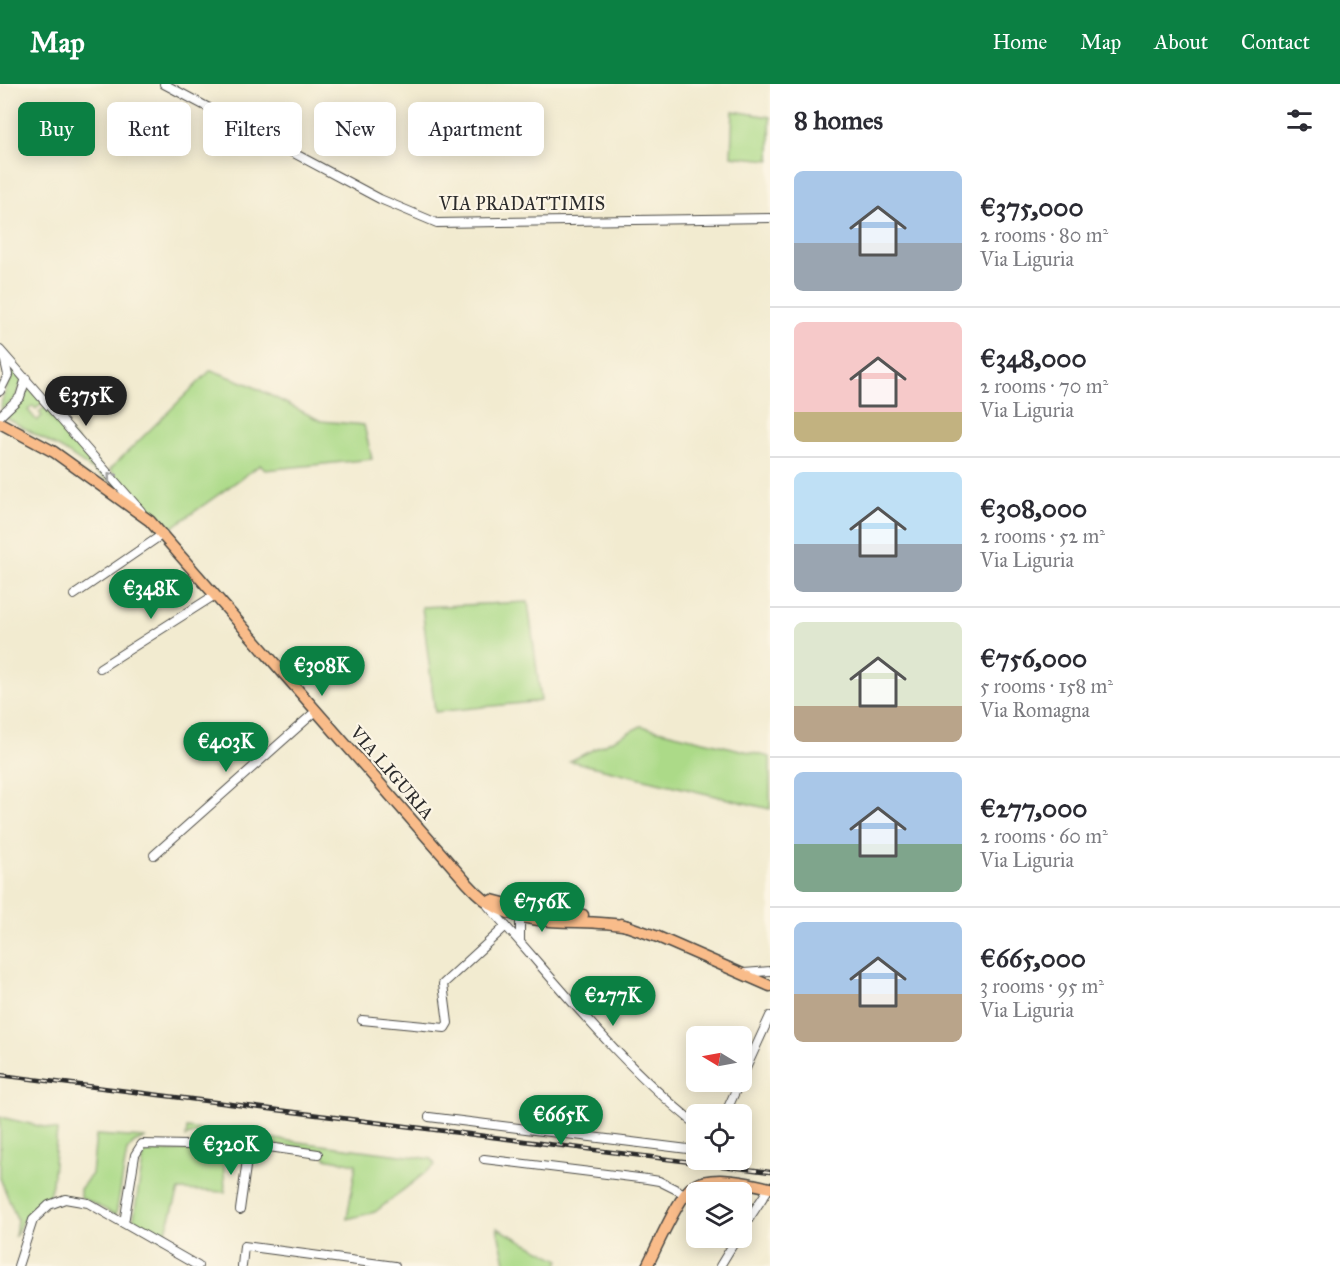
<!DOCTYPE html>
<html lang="en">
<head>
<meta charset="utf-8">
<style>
  body { margin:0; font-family:"IM FELL Great Primer",serif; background:#f2f2f3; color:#2b2b33; height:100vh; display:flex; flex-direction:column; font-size:22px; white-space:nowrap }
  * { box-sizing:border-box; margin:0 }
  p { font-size:20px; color:#7c7c81 }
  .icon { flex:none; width:33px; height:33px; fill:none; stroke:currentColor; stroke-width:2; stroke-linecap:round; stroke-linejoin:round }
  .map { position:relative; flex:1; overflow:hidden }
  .panel { display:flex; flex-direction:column; background:#fff; width:570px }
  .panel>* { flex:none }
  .banner { position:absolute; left:18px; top:18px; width:570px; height:54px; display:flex; gap:12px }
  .needle { width:39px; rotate:280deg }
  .controls { position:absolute; left:686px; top:942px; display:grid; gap:12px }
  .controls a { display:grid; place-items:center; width:66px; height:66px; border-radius:9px; background:#fff; box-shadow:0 3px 15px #0003; font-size:30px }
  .price { position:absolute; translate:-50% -51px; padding:0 14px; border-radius:21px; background:#0b8043; color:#fff; font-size:20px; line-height:39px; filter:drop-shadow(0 2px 3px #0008) }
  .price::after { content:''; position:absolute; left:50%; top:36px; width:18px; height:14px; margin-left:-9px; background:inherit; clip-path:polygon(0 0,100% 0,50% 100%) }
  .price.active { background:#222; color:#fff }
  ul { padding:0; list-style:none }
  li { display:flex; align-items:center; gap:18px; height:150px; padding:0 24px }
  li+li { border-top:2px solid #e1e1e2 }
  li span { display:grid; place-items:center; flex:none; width:168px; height:120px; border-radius:9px; color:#555 }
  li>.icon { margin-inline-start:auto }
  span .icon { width:72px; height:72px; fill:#fffc; stroke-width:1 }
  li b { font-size:26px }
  h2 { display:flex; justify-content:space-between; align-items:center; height:72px; padding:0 24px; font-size:26px }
  .tag { padding:0 21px; border-radius:9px; background:#fff; box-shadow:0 3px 15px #0003; font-size:21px; line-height:54px }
  .tag.active { background:#0b8043; color:#fff }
  header { display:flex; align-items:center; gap:36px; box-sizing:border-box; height:84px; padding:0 30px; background:#0b8043; color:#fff }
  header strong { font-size:28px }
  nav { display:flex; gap:33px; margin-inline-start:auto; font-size:21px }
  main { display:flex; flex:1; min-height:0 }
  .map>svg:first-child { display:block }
  .green { fill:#acda88; stroke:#6c825a; stroke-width:1.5 }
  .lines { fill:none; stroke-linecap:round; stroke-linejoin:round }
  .minor-casing { stroke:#494844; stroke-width:10 }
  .major-casing { stroke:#494844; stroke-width:13 }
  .minor { stroke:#fff; stroke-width:8 }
  .major { stroke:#f9bc8a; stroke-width:10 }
  .rail-casing { stroke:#2b2b2b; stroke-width:4.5 }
  .rail { stroke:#fcf5e5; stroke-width:2; stroke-dasharray:7; stroke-linecap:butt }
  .oneway { stroke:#a0a0a0 }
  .labels { text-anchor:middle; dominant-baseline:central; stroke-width:4.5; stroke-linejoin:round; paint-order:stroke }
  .street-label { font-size:18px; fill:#2b2b2b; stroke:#fcf5e5 }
</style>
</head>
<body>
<header>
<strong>Map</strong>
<nav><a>Home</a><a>Map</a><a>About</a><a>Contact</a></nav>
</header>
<main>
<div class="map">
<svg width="770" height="1182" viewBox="0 0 770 1182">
  <rect width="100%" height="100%" fill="#fcf5e5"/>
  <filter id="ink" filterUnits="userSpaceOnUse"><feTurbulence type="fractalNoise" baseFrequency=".0167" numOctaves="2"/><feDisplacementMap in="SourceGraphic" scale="12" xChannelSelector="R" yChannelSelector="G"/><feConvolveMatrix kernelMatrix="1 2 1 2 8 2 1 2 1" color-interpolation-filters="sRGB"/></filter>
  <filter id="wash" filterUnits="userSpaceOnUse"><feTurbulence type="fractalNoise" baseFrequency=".008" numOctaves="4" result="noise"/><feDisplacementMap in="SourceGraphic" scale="24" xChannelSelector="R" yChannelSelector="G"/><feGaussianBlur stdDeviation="1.35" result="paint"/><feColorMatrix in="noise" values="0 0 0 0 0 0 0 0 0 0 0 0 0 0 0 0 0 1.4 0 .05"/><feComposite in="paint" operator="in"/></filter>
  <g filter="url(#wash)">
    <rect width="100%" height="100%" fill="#f2ebd0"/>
    <g class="green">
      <polygon points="733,27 770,33 770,76 731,72"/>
      <path d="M12 284 23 295 15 315 1 326C0 310 12 301 12 284Z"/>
      <polygon points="211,286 248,300 321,337 364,341 372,375 265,386 260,381 163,450 110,385"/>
      <polygon points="29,302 43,318 36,325 33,322 28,326 37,337 42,332 39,328 46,322 118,403 63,366 3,332 23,315"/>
      <polygon points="528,518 541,617 435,628 422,523"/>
      <polygon points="641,642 770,673 770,725 570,677"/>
      <polygon points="0,1033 57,1046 52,1100 48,1115 23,1136 15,1153 17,1135 0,1094"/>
      <polygon points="187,1044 432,1075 435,1081 375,1128 347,1135 356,1080 325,1074 321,1067 195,1049 186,1053"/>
      <polygon points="96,1051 146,1054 134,1059 127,1067 116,1131 80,1113 80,1105 92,1090"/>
      <polygon points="214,1061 223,1061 225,1108 179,1106 163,1156 133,1138 144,1070 150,1067 177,1067"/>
      <polygon points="497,1144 560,1176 557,1182 506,1182"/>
    </g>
  </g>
  <g filter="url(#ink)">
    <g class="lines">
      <defs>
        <g id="minor">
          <polyline points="164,0 380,115 437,139 770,134"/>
          <polyline points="0,266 141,427"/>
          <polyline points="0,307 8,291 4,273"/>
          <polyline points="0,332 20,313 26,294"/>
          <polyline points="74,511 163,450"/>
          <polyline points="100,584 215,511"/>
          <polyline points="154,771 316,627"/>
          <path d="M488 822C555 896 617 978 696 1040"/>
          <polyline points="520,857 520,828"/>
          <polyline points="744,889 770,887"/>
          <polyline points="362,936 445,944 448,939 443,900 506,842"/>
          <polyline points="725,1030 770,932"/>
          <polyline points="429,1033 696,1066"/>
          <polyline points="484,1075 647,1095 659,1097 685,1110"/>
          <polyline points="240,1126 249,1061"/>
          <polyline points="124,1139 135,1071 142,1060 188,1061 218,1056 318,1070"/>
          <polyline points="741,1147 769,1104"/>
          <polyline points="18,1182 33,1136 49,1121 65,1115 88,1119 198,1182"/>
          <polyline points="242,1182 244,1162 395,1182"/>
          <polyline points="720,1182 737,1154"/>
        </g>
        <g id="major">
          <path d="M0 339 54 368 150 437 467 799C476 809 486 819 499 825 537 844 586 834 627 842"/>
          <polyline points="492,816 515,822 583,831"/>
          <polyline points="621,840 658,853 770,902"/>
          <path d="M647 1182C656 1165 679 1111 693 1102 712 1090 750 1099 770 1104"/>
        </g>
      </defs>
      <use href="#minor" class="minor-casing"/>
      <use href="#major" class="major-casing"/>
      <use href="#minor" class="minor"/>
      <use href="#major" class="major"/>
      <defs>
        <polyline id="rail" points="0,991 770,1088"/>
      </defs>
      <use href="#rail" class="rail-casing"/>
      <use href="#rail" class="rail"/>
    </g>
    <defs><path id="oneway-chevron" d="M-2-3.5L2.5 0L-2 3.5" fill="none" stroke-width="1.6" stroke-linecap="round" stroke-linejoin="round" transform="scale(1.5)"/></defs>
    <use class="oneway" href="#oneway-chevron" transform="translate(111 392) rotate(-131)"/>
  </g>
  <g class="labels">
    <g class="street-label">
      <text x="522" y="120">VIA PRADATTIMIS</text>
      <text transform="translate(392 689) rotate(49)">VIA LIGURIA</text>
    </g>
  </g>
</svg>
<div class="controls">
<a><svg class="needle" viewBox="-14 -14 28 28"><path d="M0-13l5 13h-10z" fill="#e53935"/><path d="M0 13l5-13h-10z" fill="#7c7c81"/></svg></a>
<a><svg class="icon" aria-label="locate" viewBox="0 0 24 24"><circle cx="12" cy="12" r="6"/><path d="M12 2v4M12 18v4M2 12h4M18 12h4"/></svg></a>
<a><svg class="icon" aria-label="layers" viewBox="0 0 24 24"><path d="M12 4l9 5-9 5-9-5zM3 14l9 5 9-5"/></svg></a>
</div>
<b class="price active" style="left:86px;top:343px">€375K</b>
<b class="price" style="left:151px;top:536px">€348K</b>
<b class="price" style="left:322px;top:613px">€308K</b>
<b class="price" style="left:226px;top:689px">€403K</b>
<b class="price" style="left:542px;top:849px">€756K</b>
<b class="price" style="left:613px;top:943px">€277K</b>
<b class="price" style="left:561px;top:1062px">€665K</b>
<b class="price" style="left:231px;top:1092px">€320K</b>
<div class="banner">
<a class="tag active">Buy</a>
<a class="tag">Rent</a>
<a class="tag">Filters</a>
<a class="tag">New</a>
<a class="tag">Apartment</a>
</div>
</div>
<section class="panel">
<h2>8 homes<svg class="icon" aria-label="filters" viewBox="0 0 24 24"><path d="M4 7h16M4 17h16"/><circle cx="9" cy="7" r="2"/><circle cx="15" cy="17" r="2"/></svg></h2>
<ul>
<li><span style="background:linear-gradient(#a9c7e8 60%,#9aa5b1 0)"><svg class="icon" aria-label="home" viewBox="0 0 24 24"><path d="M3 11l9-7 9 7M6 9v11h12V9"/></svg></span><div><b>€375,000</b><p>2 rooms · 80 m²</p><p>Via Liguria</p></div></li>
<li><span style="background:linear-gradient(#f6c9c9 75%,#c2b280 0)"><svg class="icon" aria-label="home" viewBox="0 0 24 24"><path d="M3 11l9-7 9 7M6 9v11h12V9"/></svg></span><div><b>€348,000</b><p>2 rooms · 70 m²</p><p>Via Liguria</p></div></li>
<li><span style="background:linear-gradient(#bfe0f5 60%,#9aa5b1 0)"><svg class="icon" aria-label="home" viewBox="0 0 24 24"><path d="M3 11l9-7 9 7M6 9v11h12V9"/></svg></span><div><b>€308,000</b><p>2 rooms · 52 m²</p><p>Via Liguria</p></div></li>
<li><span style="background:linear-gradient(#dfe7d0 70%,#b9a48a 0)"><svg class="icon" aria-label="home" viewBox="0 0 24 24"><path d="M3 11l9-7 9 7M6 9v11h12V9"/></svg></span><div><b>€756,000</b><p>5 rooms · 158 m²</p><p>Via Romagna</p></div></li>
<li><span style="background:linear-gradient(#a9c7e8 60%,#7fa58c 0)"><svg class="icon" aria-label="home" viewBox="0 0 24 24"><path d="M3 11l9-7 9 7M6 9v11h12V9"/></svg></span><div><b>€277,000</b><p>2 rooms · 60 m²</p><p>Via Liguria</p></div></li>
<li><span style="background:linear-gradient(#a9c7e8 60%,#b9a48a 0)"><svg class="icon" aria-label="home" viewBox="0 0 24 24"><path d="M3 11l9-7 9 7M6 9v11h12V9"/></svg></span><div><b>€665,000</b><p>3 rooms · 95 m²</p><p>Via Liguria</p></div></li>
</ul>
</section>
</main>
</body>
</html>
